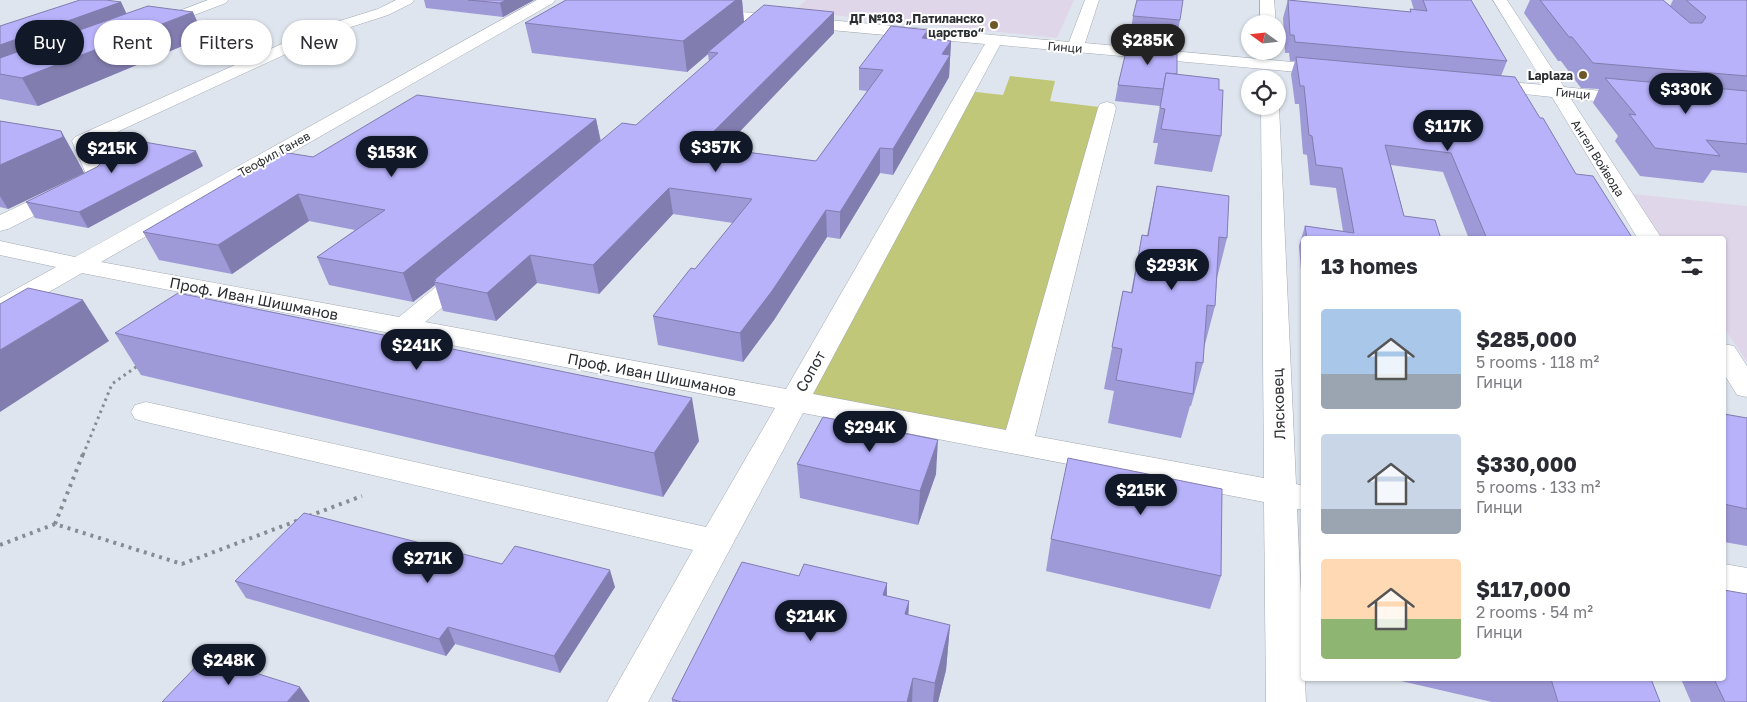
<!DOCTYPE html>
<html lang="en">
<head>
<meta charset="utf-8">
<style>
  body { margin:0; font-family:"Golos Text",sans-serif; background:#f7f7f7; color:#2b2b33; height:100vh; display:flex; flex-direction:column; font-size:19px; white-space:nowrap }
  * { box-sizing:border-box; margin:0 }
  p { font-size:16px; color:#7c7c81 }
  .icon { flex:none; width:28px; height:28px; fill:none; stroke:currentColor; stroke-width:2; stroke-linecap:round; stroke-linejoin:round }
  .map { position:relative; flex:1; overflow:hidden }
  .details { position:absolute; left:1301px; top:236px; width:425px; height:445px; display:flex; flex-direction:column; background:#fff; border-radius:5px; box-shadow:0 1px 4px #0004 }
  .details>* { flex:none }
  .guide { position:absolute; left:15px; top:20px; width:475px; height:45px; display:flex; gap:10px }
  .needle { width:32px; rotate:285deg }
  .buttons { position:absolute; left:1241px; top:15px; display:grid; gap:10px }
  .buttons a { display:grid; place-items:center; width:45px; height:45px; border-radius:50%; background:#fff; box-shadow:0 1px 4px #0004; font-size:25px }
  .price { position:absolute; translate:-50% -42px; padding:0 11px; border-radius:18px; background:#111827; color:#fff; font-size:16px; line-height:32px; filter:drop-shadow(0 1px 2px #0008) }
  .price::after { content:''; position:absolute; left:50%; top:30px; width:15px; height:11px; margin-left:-8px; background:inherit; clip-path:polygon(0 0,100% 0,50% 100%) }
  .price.on { background:#222; color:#fff }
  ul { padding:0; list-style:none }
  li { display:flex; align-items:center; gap:15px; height:125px; padding:0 20px }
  li span { display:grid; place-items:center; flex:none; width:140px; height:100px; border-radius:5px; color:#555 }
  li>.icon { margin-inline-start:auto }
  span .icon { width:60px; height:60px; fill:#fffc; stroke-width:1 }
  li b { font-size:21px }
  h2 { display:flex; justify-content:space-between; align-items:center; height:60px; padding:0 20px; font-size:21px }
  .pill { padding:0 18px; border-radius:22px; background:#fff; box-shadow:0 1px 4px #0004; font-size:18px; line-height:45px }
  .pill.on { background:#111827; color:#fff }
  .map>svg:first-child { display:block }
  .education { fill:#e0d6ea }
  .green { fill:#c0c778 }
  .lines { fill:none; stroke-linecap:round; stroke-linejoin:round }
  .minor-casing { stroke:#a3a9b2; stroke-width:1 }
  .path-far1 { stroke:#878c92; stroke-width:3; stroke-dasharray:2.5 4; stroke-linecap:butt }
  .path { stroke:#878c92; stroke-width:4; stroke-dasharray:3 5; stroke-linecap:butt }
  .minor { fill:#fff; fill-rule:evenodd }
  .wall { fill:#9e99d7 }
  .shaded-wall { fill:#817daf }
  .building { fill:#b8b2fa; stroke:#817daf }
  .poi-dot { fill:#6e5727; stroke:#fff; stroke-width:2 }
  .labels { text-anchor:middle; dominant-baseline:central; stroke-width:4; stroke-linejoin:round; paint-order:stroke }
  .far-poi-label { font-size:12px; font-weight:bold; fill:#2b2e31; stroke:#fff; text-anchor:end }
  .far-street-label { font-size:12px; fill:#2b2e31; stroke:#fff }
  .street-label { font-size:15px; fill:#2b2e31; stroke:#fff }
</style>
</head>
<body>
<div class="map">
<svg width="1747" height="702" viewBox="0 0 1747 702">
  <rect width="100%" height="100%" fill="#dee5ee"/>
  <g class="education">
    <polygon points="806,0 1074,0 1057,38 794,11"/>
    <polygon points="1633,194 1747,206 1747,362 1724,328 1724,239 1663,239"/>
  </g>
  <polygon class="green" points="1010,76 1055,81 1050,101 1107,108 1018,444 793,401 967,91 1003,95"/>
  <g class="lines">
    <defs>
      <g id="minor">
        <polygon points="208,0 228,0 226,3 160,28 150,28 147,25 150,22"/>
        <polygon points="396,0 414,0 412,3 388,15 329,34 93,143 109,176 105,180 8,229 0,231 0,215 86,174 72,141 75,137 317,28 378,9"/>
        <polygon points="537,0 555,0 553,3 101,262 399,317 459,268 468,266 477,268 480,273 477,278 425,322 786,389 985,44 708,19 703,17 700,14 703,11 708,9 1069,42 1085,0 1099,0 1085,43 1336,66 1339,70 1336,74 1330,75 1000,45 813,394 1006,430 1098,108 1100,104 1107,102 1114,104 1116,108 1035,436 1264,478 1261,106 1278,106 1278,103 1279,106 1296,484 1304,486 1304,510 1297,509 1306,702 1266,702 1264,502 803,413 648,702 607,702 693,550 146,422 135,419 131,412 135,405 146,402 706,527 775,408 82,273 9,315 0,317 0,298 56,267 0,255 0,241 75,257"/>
        <polygon points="1260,0 1274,0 1276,24 1260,24"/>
        <polygon points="1493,0 1507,0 1564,87 1639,95 1642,99 1639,103 1633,104 1571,99 1662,239 1638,239 1552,97 1479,89 1476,85 1479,81 1485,80 1545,85"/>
        <polygon points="1724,344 1734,346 1747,366 1747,397 1737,395 1724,374"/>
        <polygon points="1724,564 1747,568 1747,598 1724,592"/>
      </g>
    </defs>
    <use href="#minor" class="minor-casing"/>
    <polyline class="path-far1" points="83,455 112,384 139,365"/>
    <g class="path">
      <polyline points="309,516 362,496"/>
      <polyline points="55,524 83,454"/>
      <polyline points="0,545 55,524 182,564 299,520"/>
    </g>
    <use href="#minor" class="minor"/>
  </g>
  <g class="wall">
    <polygon points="424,0 534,0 503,17 426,8"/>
    <polygon points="566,0 742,0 744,22 834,33 723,149 816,161 867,91 859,90 859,68 928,30 928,38 951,41 949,77 893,175 880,173 840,239 827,237 774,320 743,362 658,345 653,316 695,269 733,223 673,214 599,294 537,283 496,321 443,311 435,285 413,302 329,285 317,257 355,230 309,221 232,274 159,260 143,232 313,157 596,119 601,141 636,125 709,62 708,54 687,72 532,53 525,23"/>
    <polygon points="1288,0 1410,12 1410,9 1414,10 1411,0 1471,0 1507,61 1501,76 1540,118 1576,174 1633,239 1469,239 1443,172 1391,165 1404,216 1441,239 1304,239 1304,308 1299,246 1305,226 1343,231 1336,188 1310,185 1307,155 1303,154 1299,104 1295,104 1291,74 1295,61 1290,61 1289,53 1285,53 1283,18"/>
    <polygon points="1530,0 1663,0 1670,6 1673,0 1747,0 1747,173 1712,170 1703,183 1640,176 1615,141 1618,136 1593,103 1599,89 1581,88 1561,61 1558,61 1524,13"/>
    <polygon points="121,2 126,14 204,37 38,106 0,99 0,26"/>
    <polygon points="1133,16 1180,20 1175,47 1177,74 1219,90 1221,136 1212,172 1154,164 1158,143 1153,143 1160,106 1115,101 1118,85 1129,43"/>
    <polygon points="0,121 61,131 81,167 84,173 8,209 0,207"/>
    <polygon points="203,166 88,228 35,218 26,202"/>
    <polygon points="1157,186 1227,238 1217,278 1215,306 1204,348 1203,363 1191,406 1190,406 1181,438 1108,423 1114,391 1104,389 1123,291 1131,292 1142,235 1147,235"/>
    <polygon points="115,333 699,441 663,497 141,375"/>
    <polygon points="1724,414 1747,418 1747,546 1724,542"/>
    <polygon points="797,464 936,474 918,525 800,498"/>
    <polygon points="1051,539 1221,576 1210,609 1046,571"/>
    <polygon points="502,564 615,587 560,673 455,644 446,656 246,598 235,581"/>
    <polygon points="799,576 887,583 887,596 909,601 908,615 950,625 946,670 938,702 672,702 672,699"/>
    <polygon points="1401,679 1651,679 1660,702 1492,702 1401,681"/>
    <polygon points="1681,679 1724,679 1747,702 1691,702"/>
  </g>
  <g class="shaded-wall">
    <polygon points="506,0 534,0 503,17 500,3"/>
    <polygon points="736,0 742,0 744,23 708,52 708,54 687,72 683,41"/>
    <polygon points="121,2 133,27 0,74 0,45"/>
    <polygon points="193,12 204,37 38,106 22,78"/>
    <polygon points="834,12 834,33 702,171 699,146"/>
    <polygon points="928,30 927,51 922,38"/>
    <polygon points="951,41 949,77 893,175 893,149 942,54"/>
    <polygon points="596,119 601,144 436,280 434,280 435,285 413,302 403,273"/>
    <polygon points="61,131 81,167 84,173 8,209 0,196 0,165"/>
    <polygon points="880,148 880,173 840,239 840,212"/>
    <polygon points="196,151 203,166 88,228 79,212"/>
    <polygon points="669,188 673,214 599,294 593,265"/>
    <polygon points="298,194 309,221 232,274 218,245"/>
    <polygon points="826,210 827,237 774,320 743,362 740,333"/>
    <polygon points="530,255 537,283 496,321 487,293"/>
    <polygon points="83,300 109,341 0,412 0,350"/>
    <polygon points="692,398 699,441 663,497 654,453"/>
    <polygon points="938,440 936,474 918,525 920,491"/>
    <polygon points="610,570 615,587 560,673 554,656"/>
    <polygon points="887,583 886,628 883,595"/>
    <polygon points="909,601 907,645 905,614"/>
    <polygon points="950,625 946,670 938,702 933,702 935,683"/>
    <polygon points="448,627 455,644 446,656 439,639"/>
    <polygon points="913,678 912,702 907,702"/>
    <polygon points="300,687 310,702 287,702"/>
  </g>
  <g class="building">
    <polygon points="80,0 106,0 121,2 0,45 0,26"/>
    <polygon points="468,0 506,0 500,3"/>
    <polygon points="566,0 736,0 683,41 525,23"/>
    <polygon points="1137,0 1183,0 1180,20 1133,16"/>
    <polygon points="1288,0 1411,12 1410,9 1427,11 1423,0 1471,0 1507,61 1295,42 1294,35 1290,35"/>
    <polygon points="1540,0 1663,0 1690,23 1702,23 1706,17 1686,0 1747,0 1747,76 1593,63 1572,37 1569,37"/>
    <polygon points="764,5 834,12 699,146 816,161 883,70 859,68 891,26 928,30 922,38 951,41 942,54 950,55 893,149 880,148 840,212 826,210 772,291 740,333 653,316 691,268 695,269 752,199 669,188 593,265 530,255 487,293 434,282 436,280 434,280 622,123 636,125 718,53 708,52"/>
    <polygon points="148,6 193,12 22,78 0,74 0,58"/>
    <polygon points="1128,43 1177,48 1177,74 1166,73 1163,89 1118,85"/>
    <polygon points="1296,57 1515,77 1540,118 1543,118 1576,174 1593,176 1633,239 1487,239 1451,153 1385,145 1404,216 1435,220 1441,239 1307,239 1305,226 1354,233 1342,168 1316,165 1312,136 1309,135 1304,86 1300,86"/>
    <polygon points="1166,73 1219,79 1219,90 1223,90 1221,136 1161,129 1165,109 1160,108"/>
    <polygon points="1605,78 1747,91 1747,144 1706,140 1720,156 1655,148 1629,114 1636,115"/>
    <polygon points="417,95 596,119 403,273 317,257 385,210 298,194 218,245 143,232 276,154 282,152 313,157"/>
    <polygon points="0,121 61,131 63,137 0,165"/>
    <polygon points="121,138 196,151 79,212 26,202 97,167 103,161 97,150"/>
    <polygon points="1157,186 1229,196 1227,238 1219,237 1215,306 1207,305 1203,363 1196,362 1193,394 1116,380 1122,349 1112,347 1123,291 1132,293 1142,235 1148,236"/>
    <polygon points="28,288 83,300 0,350 0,304"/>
    <polygon points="178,293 692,398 654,453 115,333"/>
    <polygon points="1724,414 1747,418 1747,509 1724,504"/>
    <polygon points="823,417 938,440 920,491 797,464"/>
    <polygon points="1068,458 1222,489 1221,576 1051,539"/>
    <polygon points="304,513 502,564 515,546 610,570 554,656 448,627 439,639 235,581"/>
    <polygon points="742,562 799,576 804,564 887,583 883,595 909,601 905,614 950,625 935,683 913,678 907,702 681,702 672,699"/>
    <polygon points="1724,590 1747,594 1747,702 1725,702 1714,679 1724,679"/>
    <polygon points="205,657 300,687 287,702 162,702"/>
    <polygon points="1551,679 1651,679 1660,702 1558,702"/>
  </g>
  <g class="poi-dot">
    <circle cx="994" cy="25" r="5"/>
    <circle cx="1583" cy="75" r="5"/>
  </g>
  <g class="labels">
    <g class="far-poi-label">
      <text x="984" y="18">ДГ №103 „Патиланско<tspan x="984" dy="14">царство“</tspan></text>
      <text x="1573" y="75">Laplaza</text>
    </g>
    <g class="far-street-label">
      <text transform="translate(1065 47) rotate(5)">Гинци</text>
      <text transform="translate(1573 93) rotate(5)">Гинци</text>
      <text transform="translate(274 154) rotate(-29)">Теофил Ганев</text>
      <text transform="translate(1598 158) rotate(58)">Ангел Войвода</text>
    </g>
    <g class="street-label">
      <text transform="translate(254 298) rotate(11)">Проф. Иван Шишманов</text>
      <text transform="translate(810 371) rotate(-61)">Сопот</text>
      <text transform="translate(652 374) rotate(11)">Проф. Иван Шишманов</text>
      <text transform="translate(1278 404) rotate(-92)">Лясковец</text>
    </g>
  </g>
</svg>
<div class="buttons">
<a><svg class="needle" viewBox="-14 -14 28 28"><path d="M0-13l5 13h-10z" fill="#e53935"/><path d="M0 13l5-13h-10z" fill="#7c7c81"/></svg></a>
<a><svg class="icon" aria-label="locate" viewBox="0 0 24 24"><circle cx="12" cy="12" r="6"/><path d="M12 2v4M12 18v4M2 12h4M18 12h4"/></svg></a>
</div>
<b class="price on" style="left:1148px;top:66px">$285K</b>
<b class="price" style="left:1686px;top:115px">$330K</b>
<b class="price" style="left:1448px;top:152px">$117K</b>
<b class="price" style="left:716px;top:173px">$357K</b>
<b class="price" style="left:112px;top:174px">$215K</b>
<b class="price" style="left:392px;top:178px">$153K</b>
<b class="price" style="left:1172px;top:291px">$293K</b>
<b class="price" style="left:417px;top:371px">$241K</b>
<b class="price" style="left:870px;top:453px">$294K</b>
<b class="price" style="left:1141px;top:516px">$215K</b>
<b class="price" style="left:428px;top:584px">$271K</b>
<b class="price" style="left:811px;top:642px">$214K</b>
<b class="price" style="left:229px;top:686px">$248K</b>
<div class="guide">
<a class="pill on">Buy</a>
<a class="pill">Rent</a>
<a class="pill">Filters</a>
<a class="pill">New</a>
</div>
<section class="details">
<h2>13 homes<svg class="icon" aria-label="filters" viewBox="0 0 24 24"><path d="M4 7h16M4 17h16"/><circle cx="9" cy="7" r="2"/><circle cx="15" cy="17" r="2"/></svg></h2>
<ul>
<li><span style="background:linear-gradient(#a9c7e8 65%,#9aa5b1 0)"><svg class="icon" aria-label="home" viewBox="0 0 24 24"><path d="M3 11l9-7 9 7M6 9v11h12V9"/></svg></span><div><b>$285,000</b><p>5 rooms · 118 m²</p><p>Гинци</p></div></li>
<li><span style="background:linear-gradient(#c9d6e8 75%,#9aa5b1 0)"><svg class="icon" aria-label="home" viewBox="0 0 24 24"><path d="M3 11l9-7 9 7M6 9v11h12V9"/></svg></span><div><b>$330,000</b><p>5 rooms · 133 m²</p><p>Гинци</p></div></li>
<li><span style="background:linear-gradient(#ffd9b3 60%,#8fb573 0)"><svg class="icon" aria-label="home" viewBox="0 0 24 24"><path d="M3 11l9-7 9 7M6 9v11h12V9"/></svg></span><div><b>$117,000</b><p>2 rooms · 54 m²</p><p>Гинци</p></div></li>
</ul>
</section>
</div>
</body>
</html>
